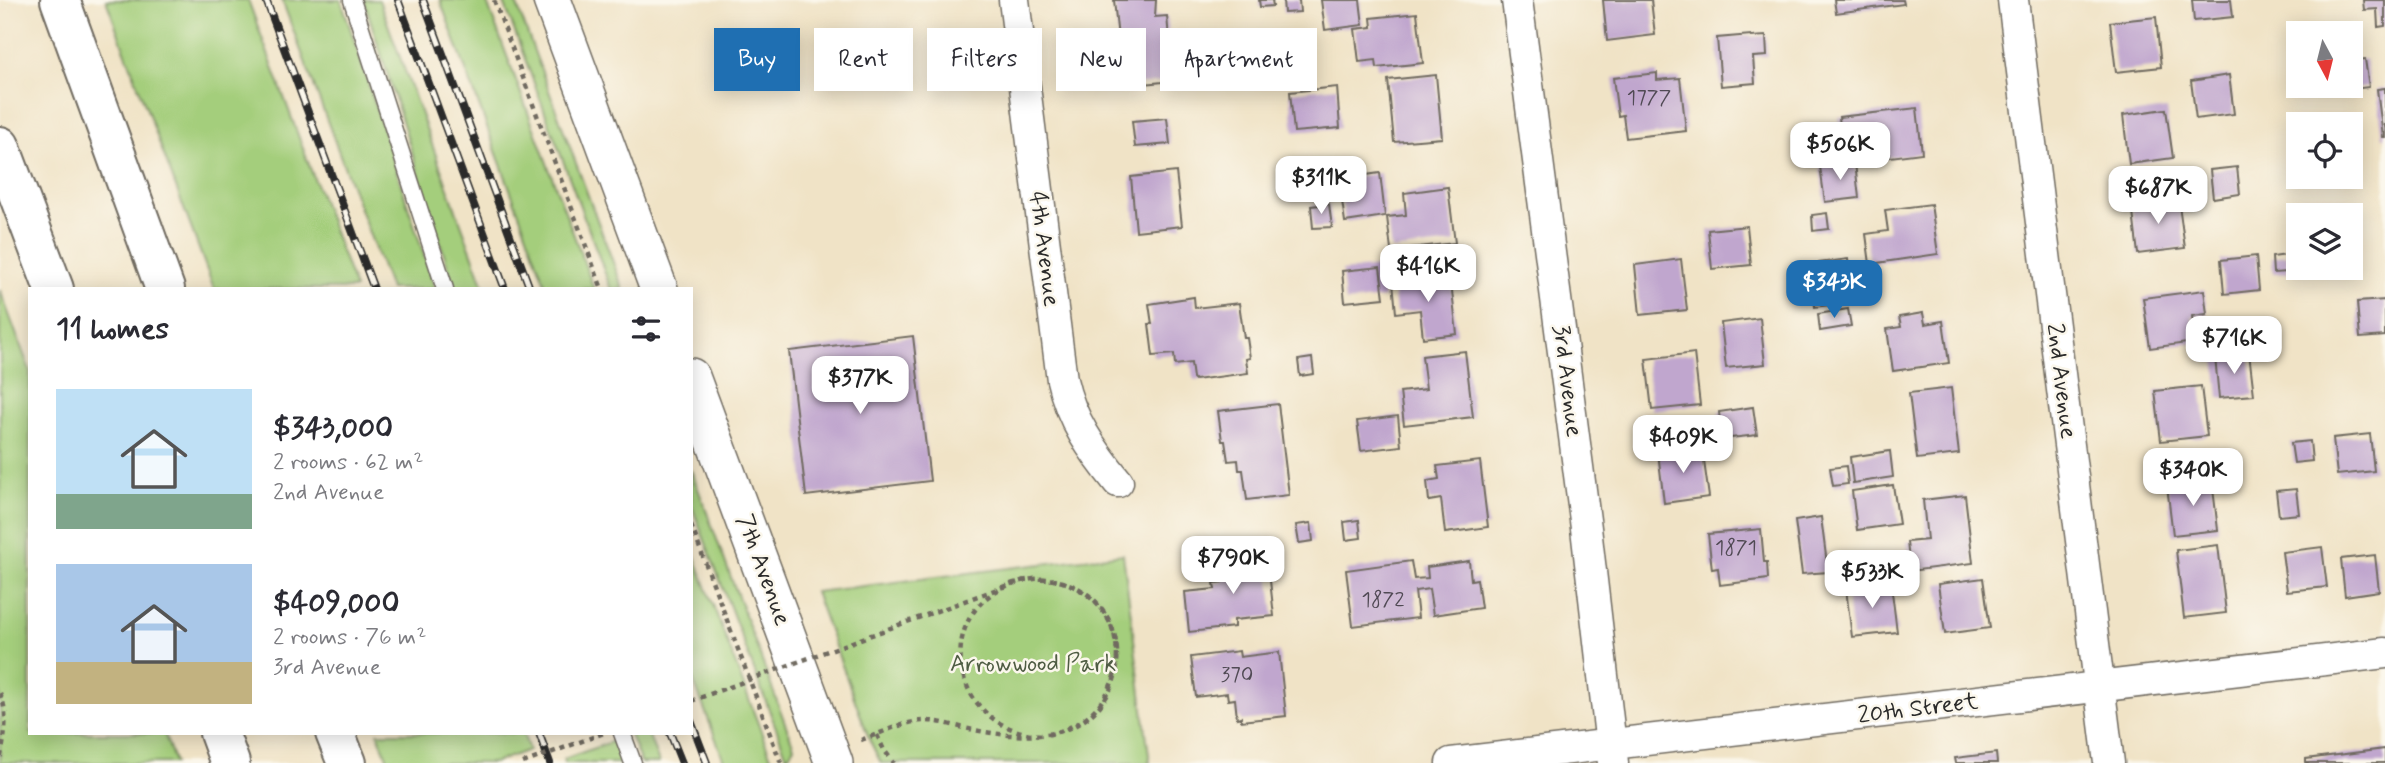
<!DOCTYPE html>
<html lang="en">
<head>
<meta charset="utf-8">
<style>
  body { margin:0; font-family:Mynerve,sans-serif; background:#f2f2f3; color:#2b2b33; height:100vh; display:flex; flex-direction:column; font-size:26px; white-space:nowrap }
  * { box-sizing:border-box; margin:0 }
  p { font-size:23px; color:#7c7c81 }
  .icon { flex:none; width:38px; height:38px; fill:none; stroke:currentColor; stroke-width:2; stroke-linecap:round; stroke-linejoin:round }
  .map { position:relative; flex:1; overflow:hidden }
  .panel { position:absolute; left:28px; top:287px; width:665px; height:448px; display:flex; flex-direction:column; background:#fff; border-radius:0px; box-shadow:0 4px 18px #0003 }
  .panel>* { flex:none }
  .guide { position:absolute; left:714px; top:28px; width:665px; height:63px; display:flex; gap:14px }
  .needle { width:46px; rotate:173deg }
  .buttons { position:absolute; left:2286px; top:21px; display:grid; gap:14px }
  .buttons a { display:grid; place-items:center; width:77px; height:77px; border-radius:0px; background:#fff; box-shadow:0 4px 18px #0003; font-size:35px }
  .price { position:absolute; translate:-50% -60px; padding:0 16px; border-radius:14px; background:#fff; color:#222; font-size:23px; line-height:46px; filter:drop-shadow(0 2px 4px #0008) }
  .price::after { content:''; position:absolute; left:50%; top:42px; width:21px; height:16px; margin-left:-10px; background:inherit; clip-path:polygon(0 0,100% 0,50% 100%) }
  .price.active { background:#1f6fb2; color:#fff }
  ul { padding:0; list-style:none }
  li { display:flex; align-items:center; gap:21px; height:175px; padding:0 28px }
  li span { display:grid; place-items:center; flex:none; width:196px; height:140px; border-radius:0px; color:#555 }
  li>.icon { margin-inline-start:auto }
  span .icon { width:84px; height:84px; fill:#fffc; stroke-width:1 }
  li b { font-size:30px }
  h2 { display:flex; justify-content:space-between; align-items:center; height:84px; padding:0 28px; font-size:30px }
  .pill { padding:0 24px; border-radius:0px; background:#fff; box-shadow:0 4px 18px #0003; font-size:24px; line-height:63px }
  .pill.active { background:#1f6fb2; color:#fff }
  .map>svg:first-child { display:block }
  .green { fill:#a4ce7b; stroke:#687c53; stroke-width:2 }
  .building { fill:#c0a6ce }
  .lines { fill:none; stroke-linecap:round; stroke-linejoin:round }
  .service-casing { stroke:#706b61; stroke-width:19 }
  .minor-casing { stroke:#706b61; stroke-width:33 }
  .tertiary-casing { stroke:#706b61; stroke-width:40 }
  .motorway-casing { stroke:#706b61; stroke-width:42 }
  .path { stroke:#706b61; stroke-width:4.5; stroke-dasharray:5 5; stroke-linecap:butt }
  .service { stroke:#fff; stroke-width:16 }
  .minor { stroke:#fff; stroke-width:30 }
  .tertiary { stroke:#fff; stroke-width:37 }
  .motorway { stroke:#fff; stroke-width:38 }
  .rail-casing { stroke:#2b2b2b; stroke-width:8 }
  .rail { stroke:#fbf7ec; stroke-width:5; stroke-dasharray:16; stroke-linecap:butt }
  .path-bridge { stroke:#706b61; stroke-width:4.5; stroke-dasharray:5 5; stroke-linecap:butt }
  .labels { text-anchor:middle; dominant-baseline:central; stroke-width:5; stroke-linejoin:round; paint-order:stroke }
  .number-label { font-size:21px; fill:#504a54 }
  .street-label { font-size:24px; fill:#2b2b2b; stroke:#fbf7ec }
  .park-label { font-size:24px; fill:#4f5c43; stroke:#fbf7ec }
</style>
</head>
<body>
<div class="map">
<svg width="2385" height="763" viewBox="0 0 2385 763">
  <rect width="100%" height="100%" fill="#fbf7ec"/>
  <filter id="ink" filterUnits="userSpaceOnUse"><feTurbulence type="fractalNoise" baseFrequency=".0143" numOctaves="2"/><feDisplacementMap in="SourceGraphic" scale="14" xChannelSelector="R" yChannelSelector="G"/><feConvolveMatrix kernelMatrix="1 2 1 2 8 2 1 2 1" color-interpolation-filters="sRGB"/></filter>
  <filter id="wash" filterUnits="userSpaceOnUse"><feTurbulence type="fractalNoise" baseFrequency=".00686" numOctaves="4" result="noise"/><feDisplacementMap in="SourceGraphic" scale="28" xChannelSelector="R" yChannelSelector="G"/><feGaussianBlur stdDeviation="1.57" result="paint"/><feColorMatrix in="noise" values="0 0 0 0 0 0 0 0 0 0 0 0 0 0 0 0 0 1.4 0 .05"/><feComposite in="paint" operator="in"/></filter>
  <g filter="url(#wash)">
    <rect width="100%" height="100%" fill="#f0e3c6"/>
    <g class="green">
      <polygon points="106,0 248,0 355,289 214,289"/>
      <polygon points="282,0 341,0 435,289 390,289"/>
      <polygon points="364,0 379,0 485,289 455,289"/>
      <polygon points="440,0 486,0 594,289 547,289"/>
      <polygon points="503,0 515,0 623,289 611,289"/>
      <polygon points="0,290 30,371 30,733 164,733 175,763 0,763"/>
      <polygon points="691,470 794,747 787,757 691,504"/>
      <polygon points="691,547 773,763 725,763 691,674"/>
      <polygon points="1123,554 1150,763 881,763 870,741 815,592"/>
      <polygon points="378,733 523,733 529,750 493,763 389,763"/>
      <polygon points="635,733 648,733 659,763 641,763 630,735"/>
      <polygon points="616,740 625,763 565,763 564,759"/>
    </g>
    <g id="blocks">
      <g class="building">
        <polygon points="1114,0 1156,0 1155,17 1167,16 1170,50 1190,48 1193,79 1123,86"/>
        <polygon points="1259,0 1272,0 1273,6 1260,7"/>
        <polygon points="1283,0 1299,0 1300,12 1284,13"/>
        <polygon points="1321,0 1360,0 1363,25 1325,30"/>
        <polygon points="1603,0 1651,0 1655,35 1607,41"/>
        <polygon points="1834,0 1903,0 1904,4 1836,13"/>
        <polygon points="2192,0 2231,0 2233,17 2194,21"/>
        <polygon points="2363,0 2385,0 2385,26 2378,27 2377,9 2364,10"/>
        <polygon points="1417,13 1423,63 1377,68 1376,60 1359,62 1355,29 1372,27 1371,18"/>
        <polygon points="2156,17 2161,67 2116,72 2110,22"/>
        <polygon points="1751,35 1751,37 1766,36 1767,56 1753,57 1755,83 1721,86 1717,38"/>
        <polygon points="2365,59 2369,87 2330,92 2329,86 2350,86 2350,61"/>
        <polygon points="1657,73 1657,80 1680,78 1686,131 1626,138 1623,115 1618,116 1613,78"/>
        <polygon points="1436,75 1442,138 1394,142 1388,80"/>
        <polygon points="2229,75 2234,114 2196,119 2191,81"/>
        <polygon points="1337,87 1340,128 1294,132 1290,92"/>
        <polygon points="2385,88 2385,137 2383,137 2377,89"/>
        <polygon points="1917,108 1922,153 1844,163 1839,117"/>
        <polygon points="2166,109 2173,158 2129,164 2123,115"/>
        <polygon points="1167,118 1170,144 1135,147 1132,121"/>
        <polygon points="1855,163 1859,198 1825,202 1820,167"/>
        <polygon points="2237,167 2240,194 2213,198 2210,170"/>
        <polygon points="1176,172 1182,226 1136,231 1131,177"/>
        <polygon points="1380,173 1385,216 1345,222 1339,179"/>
        <polygon points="1448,187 1455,243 1391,250 1387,217 1406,215 1404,193"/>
        <polygon points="2178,198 2185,248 2138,254 2132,204"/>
        <polygon points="1329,204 1332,227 1313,228 1311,206"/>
        <polygon points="1931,204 1938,254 1870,264 1866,234 1888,231 1885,210"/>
        <polygon points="1827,213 1829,229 1813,231 1812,215"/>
        <polygon points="1747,226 1751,265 1712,269 1708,230"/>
        <polygon points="2287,255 2288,272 2273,273 2272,257"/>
        <polygon points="2256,256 2259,290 2224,294 2221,260"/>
        <polygon points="1681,259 1687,310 1640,315 1635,265"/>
        <polygon points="1848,259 1853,302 1815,307 1810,264"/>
        <polygon points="1380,267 1384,298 1345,302 1342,271"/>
        <polygon points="1450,275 1457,334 1423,338 1420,310 1396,313 1393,282"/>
        <polygon points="2204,290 2207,314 2192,316 2195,342 2150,348 2143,298"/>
        <polygon points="1194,297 1195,308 1239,303 1244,338 1247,338 1250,358 1246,359 1248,373 1195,380 1193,378 1191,363 1175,365 1174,354 1153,356 1149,324 1152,324 1149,304"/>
        <polygon points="2385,300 2385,336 2360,338 2357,302"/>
        <polygon points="1848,309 1851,326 1820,331 1818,314"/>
        <polygon points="1923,313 1925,324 1943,321 1949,363 1893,371 1887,329 1901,327 1899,317"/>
        <polygon points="1760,318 1765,364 1726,368 1721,323"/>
        <polygon points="913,336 930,481 806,496 789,351"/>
        <polygon points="1465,351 1473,417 1404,425 1400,392 1426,389 1422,356"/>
        <polygon points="1694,353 1700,405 1652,410 1646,359"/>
        <polygon points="2249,353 2254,395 2219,398 2215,357"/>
        <polygon points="1312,358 1314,374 1300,376 1298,360"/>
        <polygon points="2201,386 2207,436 2161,441 2155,391"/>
        <polygon points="1951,388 1959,454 1917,459 1909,393"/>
        <polygon points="1278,404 1289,495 1247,500 1243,470 1239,470 1238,460 1228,461 1225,441 1222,441 1218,411"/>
        <polygon points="1753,407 1757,435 1722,439 1719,412"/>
        <polygon points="1398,416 1401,446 1361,451 1357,421"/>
        <polygon points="2370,434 2374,471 2337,475 2333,438"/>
        <polygon points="2310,441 2312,461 2294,463 2291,443"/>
        <polygon points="1702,447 1709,497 1664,503 1658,452"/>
        <polygon points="1890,451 1893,477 1853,483 1850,457"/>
        <polygon points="1480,461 1488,527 1445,533 1441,499 1429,501 1427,481 1439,479 1437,466"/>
        <polygon points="1846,466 1848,484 1833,486 1830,468"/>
        <polygon points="2212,480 2218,530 2173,535 2167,486"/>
        <polygon points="1893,485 1899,524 1857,530 1852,491"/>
        <polygon points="2296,489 2299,514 2279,516 2276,491"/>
        <polygon points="1965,495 1973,563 1910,571 1907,542 1927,540 1923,500"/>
        <polygon points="1821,517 1828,572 1802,574 1795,521"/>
        <polygon points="1359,520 1361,538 1346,540 1344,522"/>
        <polygon points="1311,523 1313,541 1299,543 1296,525"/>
        <polygon points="1761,529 1764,562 1767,562 1768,579 1720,585 1718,568 1712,569 1708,534"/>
        <polygon points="2218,545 2226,613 2184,618 2176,550"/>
        <polygon points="2322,547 2327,587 2287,591 2282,552"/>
        <polygon points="1267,554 1274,616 1234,620 1234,627 1189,632 1185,592 1215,589 1214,583 1222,582 1221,560"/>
        <polygon points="2375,555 2379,591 2345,596 2341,559"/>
        <polygon points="1411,561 1414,579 1428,578 1427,567 1469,561 1471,580 1477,579 1481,608 1433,615 1429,589 1415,591 1418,618 1353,626 1346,570"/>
        <polygon points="1983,578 1990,628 1945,634 1938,584"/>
        <polygon points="1891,584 1897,632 1852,637 1846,589"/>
        <polygon points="1239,651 1240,657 1279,652 1286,716 1241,721 1241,717 1237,718 1235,699 1228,700 1227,693 1196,697 1191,657"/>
        <polygon points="2385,749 2385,763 2306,763 2306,759"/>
        <polygon points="1996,753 1997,763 1956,763 1955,758"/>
      </g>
    </g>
  </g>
  <g filter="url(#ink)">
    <use href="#blocks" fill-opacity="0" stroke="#706b61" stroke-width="2"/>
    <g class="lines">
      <defs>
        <g id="service">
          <polyline points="352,0 445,289"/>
          <polyline points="622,733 633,763"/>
        </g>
        <g id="minor">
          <path d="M1014 0 1062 380C1071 420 1092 450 1118 482"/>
          <polyline points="1517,0 1586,528 1613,763"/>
          <polyline points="2013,0 2109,763"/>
          <polyline points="1451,763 2385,653"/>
        </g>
        <g id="tertiary">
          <polyline points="552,0 659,289"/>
          <polyline points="691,377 834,763"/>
        </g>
        <g id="motorway">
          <polyline points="60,0 165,289"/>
          <polyline points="0,146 54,289"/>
          <polyline points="219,733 230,763"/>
          <polyline points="335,733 347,763"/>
        </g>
      </defs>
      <use href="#service" class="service-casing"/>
      <use href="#minor" class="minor-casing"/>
      <use href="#tertiary" class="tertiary-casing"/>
      <use href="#motorway" class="motorway-casing"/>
      <g class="path">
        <polyline points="494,0 602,289"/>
        <polyline points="691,525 781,763"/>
        <path d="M0 693C9 714 5 737 0 760"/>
        <polyline points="877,735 884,750 894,763"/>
        <path d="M861 740C880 734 902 722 922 721 939 720 957 727 974 730 1022 739 1080 743 1108 694 1120 673 1120 645 1110 623 1100 603 1083 589 1063 582 1047 577 1030 578 1015 583 928 610 950 735 1046 735"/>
      </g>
      <use href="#service" class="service"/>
      <use href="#minor" class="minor"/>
      <use href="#tertiary" class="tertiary"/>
      <use href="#motorway" class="motorway"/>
      <defs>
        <g id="rail">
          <polyline points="266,0 374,289"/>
          <polyline points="398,0 505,289"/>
          <polyline points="423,0 530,289"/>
          <polyline points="691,721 707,763"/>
          <polyline points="539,733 550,763"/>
          <polyline points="670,733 682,763"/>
        </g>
      </defs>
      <use href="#rail" class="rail-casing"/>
      <use href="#rail" class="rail"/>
      <g class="path-bridge">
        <path d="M691 701 989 592C1008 585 1026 577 1046 579 1136 587 1145 714 1046 735"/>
        <polyline points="523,763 604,733"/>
      </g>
    </g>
  </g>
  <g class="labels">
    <g class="number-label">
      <text x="1649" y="98">1777</text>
      <text x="1736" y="548">1871</text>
      <text x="1383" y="600">1872</text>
      <text x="1237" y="675">370</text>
    </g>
    <g class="street-label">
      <text transform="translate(1044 249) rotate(83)">4th Avenue</text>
      <text transform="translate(1567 381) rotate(83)">3rd Avenue</text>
      <text transform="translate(2061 381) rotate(83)">2nd Avenue</text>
      <text transform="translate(763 570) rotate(70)">7th Avenue</text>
      <text transform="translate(1918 709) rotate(-7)">20th Street</text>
    </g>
    <g class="park-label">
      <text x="1033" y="664">Arrowwood Park</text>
    </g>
  </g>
</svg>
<div class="buttons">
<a><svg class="needle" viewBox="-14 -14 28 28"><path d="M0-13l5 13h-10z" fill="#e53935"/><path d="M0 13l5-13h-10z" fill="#7c7c81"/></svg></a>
<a><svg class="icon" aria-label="locate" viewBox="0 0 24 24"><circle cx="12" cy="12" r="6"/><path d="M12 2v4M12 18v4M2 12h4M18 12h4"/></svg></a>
<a><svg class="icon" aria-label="layers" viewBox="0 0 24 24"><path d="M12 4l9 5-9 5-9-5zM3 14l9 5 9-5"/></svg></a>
</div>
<b class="price" style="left:1840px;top:182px">$506K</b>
<b class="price" style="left:1321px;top:216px">$311K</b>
<b class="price" style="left:2158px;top:226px">$687K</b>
<b class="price" style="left:1428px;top:304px">$416K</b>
<b class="price active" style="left:1834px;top:320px">$343K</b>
<b class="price" style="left:2234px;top:376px">$716K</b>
<b class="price" style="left:860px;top:416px">$377K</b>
<b class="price" style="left:1683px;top:475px">$409K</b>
<b class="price" style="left:2193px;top:508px">$340K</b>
<b class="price" style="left:1233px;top:596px">$790K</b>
<b class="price" style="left:1872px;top:610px">$533K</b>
<div class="guide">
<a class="pill active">Buy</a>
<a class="pill">Rent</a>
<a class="pill">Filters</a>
<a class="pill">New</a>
<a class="pill">Apartment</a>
</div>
<section class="panel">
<h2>11 homes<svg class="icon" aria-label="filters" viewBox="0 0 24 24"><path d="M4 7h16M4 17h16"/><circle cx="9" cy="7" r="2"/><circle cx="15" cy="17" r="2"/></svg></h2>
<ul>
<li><span style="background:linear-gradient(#bfe0f5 75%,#7fa58c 0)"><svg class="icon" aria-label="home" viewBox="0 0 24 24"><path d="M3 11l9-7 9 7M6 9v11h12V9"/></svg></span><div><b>$343,000</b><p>2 rooms · 62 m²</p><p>2nd Avenue</p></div></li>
<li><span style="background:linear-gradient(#a9c7e8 70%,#c2b280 0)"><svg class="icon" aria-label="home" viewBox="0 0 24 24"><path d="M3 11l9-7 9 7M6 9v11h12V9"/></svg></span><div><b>$409,000</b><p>2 rooms · 76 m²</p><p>3rd Avenue</p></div></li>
</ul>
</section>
</div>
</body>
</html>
